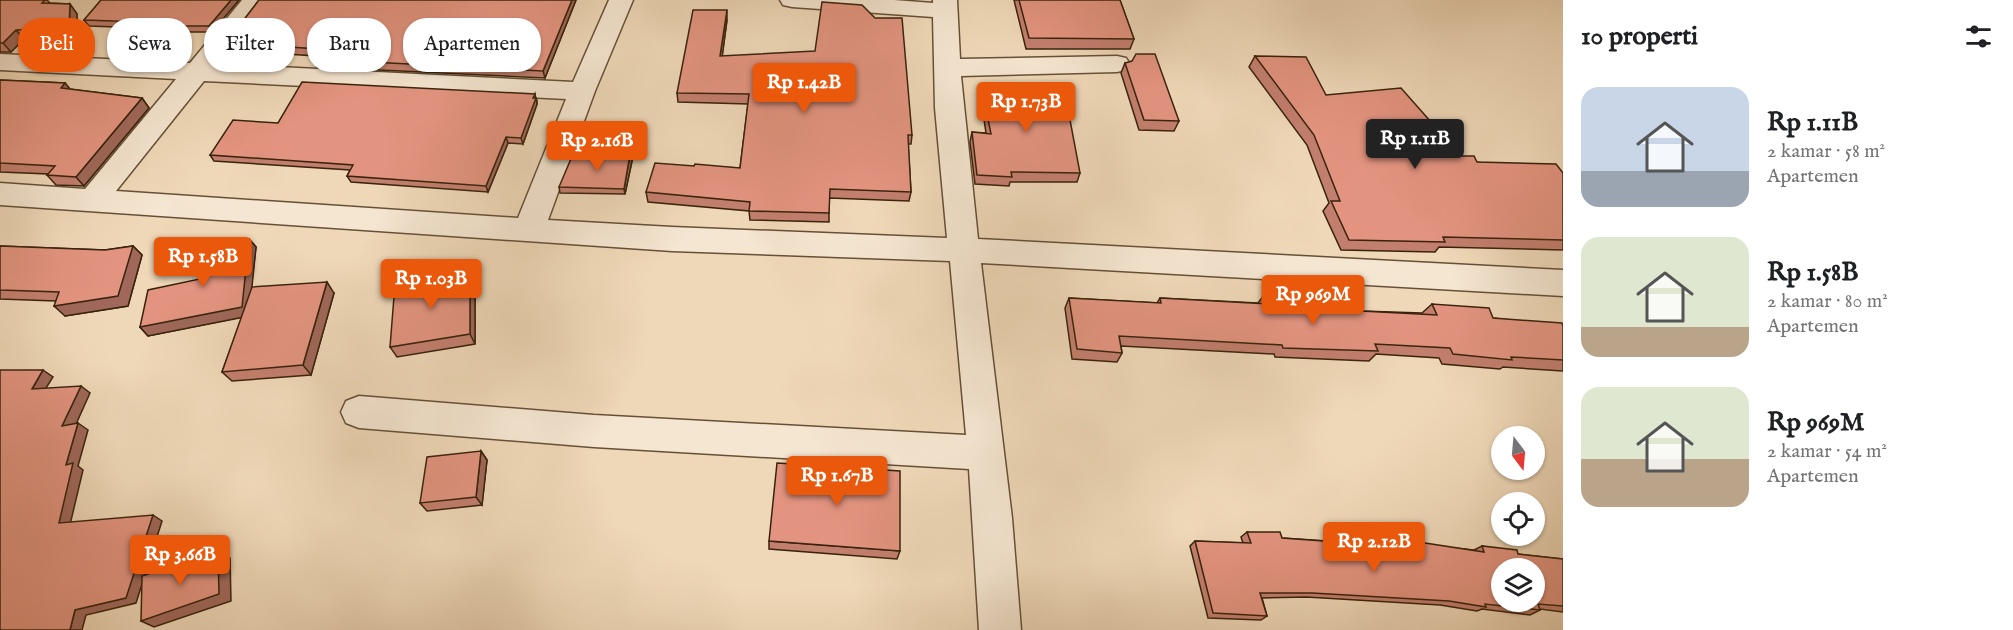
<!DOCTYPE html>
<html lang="id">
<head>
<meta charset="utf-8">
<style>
  body { margin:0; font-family:"IM FELL English",serif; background:#f6f6f6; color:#202124; height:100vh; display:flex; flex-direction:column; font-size:22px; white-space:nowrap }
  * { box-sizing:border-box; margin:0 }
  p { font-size:20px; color:#757577 }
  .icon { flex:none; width:33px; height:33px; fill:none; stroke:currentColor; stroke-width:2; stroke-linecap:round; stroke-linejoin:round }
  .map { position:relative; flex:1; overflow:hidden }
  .details { display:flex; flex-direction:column; background:#fff; width:450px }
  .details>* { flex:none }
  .banner { position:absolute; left:18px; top:18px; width:570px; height:54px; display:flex; gap:12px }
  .needle { width:39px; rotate:164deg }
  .tools { position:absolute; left:1491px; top:426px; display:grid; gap:12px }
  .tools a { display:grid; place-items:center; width:54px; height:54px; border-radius:50%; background:#fff; box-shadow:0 2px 4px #0004; font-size:30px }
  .price { position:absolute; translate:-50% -51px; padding:0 14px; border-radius:6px; background:#ea580c; color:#fff; font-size:20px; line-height:39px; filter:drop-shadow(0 2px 3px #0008) }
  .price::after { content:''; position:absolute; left:50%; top:36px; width:18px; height:14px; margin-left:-9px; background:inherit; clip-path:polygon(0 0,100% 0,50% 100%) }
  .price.current { background:#222; color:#fff }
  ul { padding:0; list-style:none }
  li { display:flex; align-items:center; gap:18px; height:150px; padding:0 18px }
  li span { display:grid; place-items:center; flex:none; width:168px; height:120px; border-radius:18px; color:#555 }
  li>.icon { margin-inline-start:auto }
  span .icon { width:72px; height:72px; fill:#fffc; stroke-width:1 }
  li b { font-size:26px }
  h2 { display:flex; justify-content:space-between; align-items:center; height:72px; padding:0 18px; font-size:26px }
  .tag { padding:0 21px; border-radius:24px; background:#fff; box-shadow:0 2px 4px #0004; font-size:21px; line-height:54px }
  .tag.current { background:#ea580c; color:#fff }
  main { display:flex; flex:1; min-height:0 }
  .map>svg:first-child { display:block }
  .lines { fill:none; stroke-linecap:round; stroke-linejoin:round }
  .minor-casing { stroke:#665037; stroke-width:3 }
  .minor { fill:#f5e6d1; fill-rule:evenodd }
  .wall { fill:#c37f6e; stroke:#39230c; stroke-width:1.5 }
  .shaded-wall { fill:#9f685a; stroke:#39230c; stroke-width:1.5 }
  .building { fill:#e39480; stroke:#39230c; stroke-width:1.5; fill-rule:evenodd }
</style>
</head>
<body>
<main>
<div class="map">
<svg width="1563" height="630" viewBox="0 0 1563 630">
  <rect width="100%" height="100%" fill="#efd8b8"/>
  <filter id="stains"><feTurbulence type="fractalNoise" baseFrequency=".00333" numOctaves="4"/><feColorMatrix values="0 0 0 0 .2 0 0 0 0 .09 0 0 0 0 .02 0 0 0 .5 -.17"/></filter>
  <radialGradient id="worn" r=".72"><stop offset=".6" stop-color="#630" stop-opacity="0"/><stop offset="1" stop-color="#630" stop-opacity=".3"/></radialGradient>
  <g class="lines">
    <defs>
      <path id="minor" d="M242 0H267L217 64 573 82 609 0H633L595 91 548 220 672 227 947 238 935 108 933 17 792 7 783 5 780 0H894L933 3V0H957L960 59 1117 56 1126 58 1130 64 1126 70 1117 72 961 76 978 239 1563 270V296L981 263 1012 518 1021 630H979L969 469 594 447 359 428 346 423 341 412 346 401 359 396 594 415 966 435 950 261 672 251 0 205V183L85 189 176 79 0 70V54L190 63ZM204 81 566 99 518 218 116 191Z"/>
    </defs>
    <use href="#minor" class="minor-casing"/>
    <use href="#minor" class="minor"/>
  </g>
  <g class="wall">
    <polygon points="0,0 47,0 50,3 70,4 77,14 77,38 24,39 11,52 0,52"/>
    <polygon points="101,0 239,0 212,32 174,32 172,29 89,26 84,20"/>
    <polygon points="259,0 576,0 545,78 317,67 313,59 315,56 230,50 226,43"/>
    <polygon points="1014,0 1120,0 1134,39 1130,49 1026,49"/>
    <polygon points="727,20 722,56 912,135 911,144 908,144 911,192 909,201 829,198 829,222 750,220 749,211 648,202 646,192 694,166 740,168 748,104 678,102 677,93"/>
    <polygon points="1255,56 1326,95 1461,156 1477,162 1563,173 1563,250 1439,247 1435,252 1341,250 1323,211 1329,203 1307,145 1249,67"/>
    <polygon points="1125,63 1179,121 1174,131 1139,130 1121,73"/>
    <polygon points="0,80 65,83 70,89 142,98 149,108 84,186 56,185 47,175 48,174 0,172"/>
    <polygon points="985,86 1080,173 1077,182 1010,182 1009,186 975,184 970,142 972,132 986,133 983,113 985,105 983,95"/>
    <polygon points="537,100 537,104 523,144 508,143 488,192 351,182 347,176 350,170 214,161 210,155 278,123"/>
    <polygon points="632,161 625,194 560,193 559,187"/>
    <polygon points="249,239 256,247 251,289 334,293 311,375 232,381 222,372 242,317 148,336 140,327"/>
    <polygon points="0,246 105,250 133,246 142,255 128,306 65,316 56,301 0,299"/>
    <polygon points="475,283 475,344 397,357 390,347"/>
    <polygon points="1265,294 1361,311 1422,313 1432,304 1493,318 1563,326 1563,371 1503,367 1500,369 1442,364 1439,358 1376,354 1369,361 1275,357 1274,354 1121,346 1122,353 1117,362 1072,359 1065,308 1069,298 1157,303 1160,298 1258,303"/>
    <polygon points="481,451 487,460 482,505 427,511 420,503"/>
    <polygon points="1247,532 1282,538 1357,543 1364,539 1474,550 1482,546 1518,554 1563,559 1563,612 1540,609 1540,610 1530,615 1482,609 1477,611 1440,605 1306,597 1262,598 1267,616 1261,620 1208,618 1190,546 1195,541 1243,543 1241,537"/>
    <polygon points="769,541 900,551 897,559 769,549"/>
  </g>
  <g class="shaded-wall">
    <polygon points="231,0 239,0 212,32 209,26"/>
    <polygon points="572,0 576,0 545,78 543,71"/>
    <polygon points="70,4 77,14 77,38 69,28"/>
    <polygon points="727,10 727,20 721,66 720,56"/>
    <polygon points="16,30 24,39 11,52 3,43"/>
    <polygon points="65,83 73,93 61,88"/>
    <polygon points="535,94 537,104 523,144 521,138"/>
    <polygon points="142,98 149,108 84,186 76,177"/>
    <polygon points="506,137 508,143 488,192 486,186"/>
    <polygon points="630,155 632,161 625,194 624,189"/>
    <polygon points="249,239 256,247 249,316 148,336 140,327"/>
    <polygon points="133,246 142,255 128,306 65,316 54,306"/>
    <polygon points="470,273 475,283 475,344 470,334"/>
    <polygon points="327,282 334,293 311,375 303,365"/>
    <polygon points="43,370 53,377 41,396 32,389"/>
    <polygon points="81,386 90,393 72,433 62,426"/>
    <polygon points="78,423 88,430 78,466 83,470 69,529 59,523 66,465"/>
    <polygon points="481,451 487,460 482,505 476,497"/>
    <polygon points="153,515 162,521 136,603 86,615 82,630 70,630 75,610"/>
    <polygon points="218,551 230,558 231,601 154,627 141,621"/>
  </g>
  <g class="building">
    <polygon points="0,0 45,0 42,3 70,4 69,28 16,30 3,43 0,43"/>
    <polygon points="101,0 231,0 209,26 170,26 171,23 84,20"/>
    <polygon points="259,0 572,0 543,71 313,59 319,49 226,43"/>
    <polygon points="1019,0 1120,0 1134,39 1029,38"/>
    <polygon points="822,2 862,5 875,18 902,18 912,135 908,135 911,192 830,189 829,213 749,211 750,202 646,192 655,163 694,166 695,164 740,168 749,94 677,93 693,10 727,10 720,56 815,51"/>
    <polygon points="1136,54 1155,54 1179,121 1144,120 1125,63 1132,61"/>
    <polygon points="1255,56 1306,57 1326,95 1401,88 1461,156 1474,156 1477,162 1556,164 1563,173 1563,240 1443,237 1445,242 1349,240 1331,201 1340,201 1314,135"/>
    <polygon points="0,80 65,83 61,88 142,98 76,177 47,175 55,166 0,163"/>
    <polygon points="302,82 535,94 533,98 536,98 521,138 506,137 486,186 347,176 353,165 210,155 233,120 278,123"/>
    <polygon points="985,86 1064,88 1080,173 1011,172 1012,177 977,175 972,132 991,134 985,104 988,104"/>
    <polygon points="573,154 630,155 624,189 559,187"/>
    <polygon points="249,239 242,307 140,327 148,290 200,279 204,248"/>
    <polygon points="0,246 105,250 133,246 118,296 54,306 59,292 0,290"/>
    <polygon points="470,273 470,334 390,347 395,284"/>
    <polygon points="327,282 303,365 222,372 252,287"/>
    <polygon points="1265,294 1355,298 1361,311 1437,315 1432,304 1489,308 1493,318 1562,323 1563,326 1563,360 1511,357 1512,360 1453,354 1450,348 1375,344 1378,351 1283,348 1282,345 1119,336 1122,353 1077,349 1069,298 1161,303 1160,298 1268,304"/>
    <polygon points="0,370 43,370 32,389 81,386 62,426 78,423 66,465 73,463 59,523 153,515 126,598 75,610 70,630 0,630"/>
    <polygon points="481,451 476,497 420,503 427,457"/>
    <polygon points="777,463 900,471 900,551 769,541"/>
    <path d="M1247 532H1280L1282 538 1365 544 1364 539 1412 541 1484 552 1482 546 1517 550 1518 554 1563 559V606L1538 604 1540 610 1485 604 1486 607 1449 601 1312 593H1260L1267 616 1213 613 1195 541 1251 543ZM1502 568H1534V602H1502Z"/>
    <polygon points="218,551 219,594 141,621 142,576"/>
  </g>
  <rect width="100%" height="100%" filter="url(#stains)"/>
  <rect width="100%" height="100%" fill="url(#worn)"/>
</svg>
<div class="tools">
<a><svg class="needle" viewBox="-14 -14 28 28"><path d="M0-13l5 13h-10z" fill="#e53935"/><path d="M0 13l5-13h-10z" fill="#757577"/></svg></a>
<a><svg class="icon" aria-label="locate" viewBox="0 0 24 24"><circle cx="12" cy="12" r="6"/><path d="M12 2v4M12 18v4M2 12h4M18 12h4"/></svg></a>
<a><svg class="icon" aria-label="layers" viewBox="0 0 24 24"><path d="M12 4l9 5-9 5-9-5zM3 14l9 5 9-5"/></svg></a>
</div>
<b class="price" style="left:804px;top:114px">Rp 1.42B</b>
<b class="price" style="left:1026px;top:133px">Rp 1.73B</b>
<b class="price current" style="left:1415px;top:170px">Rp 1.11B</b>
<b class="price" style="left:597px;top:172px">Rp 2.16B</b>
<b class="price" style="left:203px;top:288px">Rp 1.58B</b>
<b class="price" style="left:431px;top:310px">Rp 1.03B</b>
<b class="price" style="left:1313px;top:326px">Rp 969M</b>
<b class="price" style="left:837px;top:507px">Rp 1.67B</b>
<b class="price" style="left:1374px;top:573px">Rp 2.12B</b>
<b class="price" style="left:180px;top:586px">Rp 3.66B</b>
<div class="banner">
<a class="tag current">Beli</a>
<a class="tag">Sewa</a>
<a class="tag">Filter</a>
<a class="tag">Baru</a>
<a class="tag">Apartemen</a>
</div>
</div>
<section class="details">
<h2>10 properti<svg class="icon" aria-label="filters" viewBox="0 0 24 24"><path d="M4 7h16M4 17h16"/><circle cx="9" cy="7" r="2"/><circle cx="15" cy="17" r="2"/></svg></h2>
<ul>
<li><span style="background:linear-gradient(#c9d6e8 70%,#9aa5b1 0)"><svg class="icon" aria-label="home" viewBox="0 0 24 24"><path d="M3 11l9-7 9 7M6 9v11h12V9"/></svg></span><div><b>Rp 1.11B</b><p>2 kamar · 58 m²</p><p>Apartemen</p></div></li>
<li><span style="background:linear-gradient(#dfe7d0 75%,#b9a48a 0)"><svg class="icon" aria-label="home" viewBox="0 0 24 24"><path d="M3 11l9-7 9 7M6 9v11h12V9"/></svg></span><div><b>Rp 1.58B</b><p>2 kamar · 80 m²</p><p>Apartemen</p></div></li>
<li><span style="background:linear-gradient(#dfe7d0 60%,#b9a48a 0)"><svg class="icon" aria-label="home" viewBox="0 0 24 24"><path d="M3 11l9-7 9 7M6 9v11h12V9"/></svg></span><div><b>Rp 969M</b><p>2 kamar · 54 m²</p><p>Apartemen</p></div></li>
</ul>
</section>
</main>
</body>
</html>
